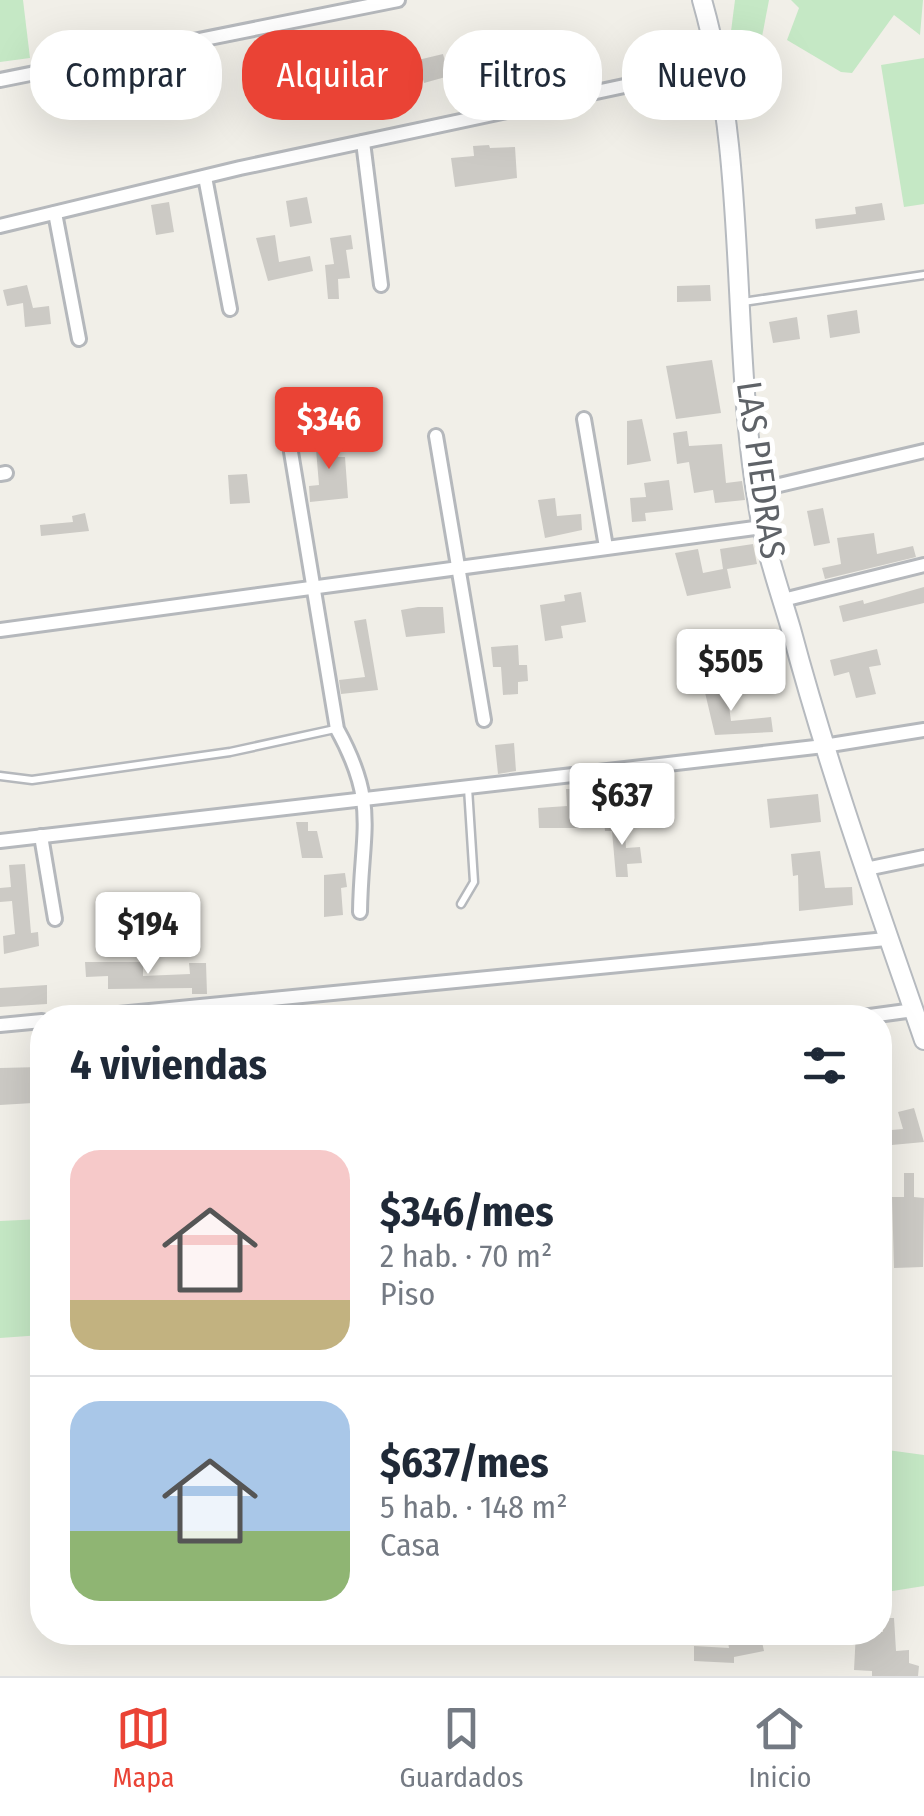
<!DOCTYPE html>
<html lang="es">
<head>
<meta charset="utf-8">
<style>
  body { margin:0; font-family:"Fira Sans Condensed",sans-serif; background:#f2f2f3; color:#1f2937; height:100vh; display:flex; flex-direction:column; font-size:38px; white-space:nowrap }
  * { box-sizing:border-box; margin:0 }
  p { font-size:32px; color:#747a83 }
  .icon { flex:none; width:55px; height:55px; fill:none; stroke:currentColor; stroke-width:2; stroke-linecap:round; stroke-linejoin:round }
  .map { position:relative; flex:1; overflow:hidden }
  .sheet { position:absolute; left:30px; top:1005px; width:862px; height:640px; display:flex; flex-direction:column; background:#fff; border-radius:40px; box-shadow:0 10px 40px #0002 }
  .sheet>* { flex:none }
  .hud { position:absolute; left:30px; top:30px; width:865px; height:90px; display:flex; gap:20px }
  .price { position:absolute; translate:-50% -85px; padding:0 22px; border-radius:10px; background:#fff; color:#222; font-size:32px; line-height:65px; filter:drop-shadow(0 2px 5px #0008) }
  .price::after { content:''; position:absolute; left:50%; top:60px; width:30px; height:22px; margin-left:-15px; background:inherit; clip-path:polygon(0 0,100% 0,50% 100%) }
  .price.on { background:#ea4335; color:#fff }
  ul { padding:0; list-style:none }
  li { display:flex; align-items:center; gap:30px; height:250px; padding:0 40px }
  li+li { border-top:2px solid #e0e1e3 }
  li span { display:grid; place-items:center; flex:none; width:280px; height:200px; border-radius:30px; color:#555 }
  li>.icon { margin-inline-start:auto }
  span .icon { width:120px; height:120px; fill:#fffc; stroke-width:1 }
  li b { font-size:42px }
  h2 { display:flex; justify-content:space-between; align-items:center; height:120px; padding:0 40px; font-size:42px }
  .chip { padding:0 35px; border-radius:40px; background:#fff; box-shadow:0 10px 40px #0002; font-size:35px; line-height:90px }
  .chip.on { background:#ea4335; color:#fff }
  .dock { display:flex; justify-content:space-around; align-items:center; height:140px; border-top:2px solid #e0e1e3; background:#fff; font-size:28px; color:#747a83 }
  .dock a { display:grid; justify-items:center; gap:5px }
  .dock .on { color:#ea4335 }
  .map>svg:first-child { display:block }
  .green { fill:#c5e8c5 }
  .building { fill:#cccac5 }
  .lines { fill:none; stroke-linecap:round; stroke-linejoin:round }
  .lane-casing { stroke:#b5b8bc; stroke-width:11 }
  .street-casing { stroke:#b5b8bc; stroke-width:18 }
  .secondary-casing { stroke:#b6babf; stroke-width:22 }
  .lane { stroke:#fff; stroke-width:6 }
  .street { stroke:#fff; stroke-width:12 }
  .secondary { stroke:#fff; stroke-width:18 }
  .labels { text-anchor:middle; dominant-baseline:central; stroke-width:10; stroke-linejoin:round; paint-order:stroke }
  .street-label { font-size:35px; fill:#5f6368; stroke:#fff }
</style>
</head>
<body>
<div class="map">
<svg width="924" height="1676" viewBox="0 0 924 1676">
  <rect width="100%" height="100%" fill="#f1efe8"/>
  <g class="green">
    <polygon points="0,0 23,0 30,58 0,62"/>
    <polygon points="735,0 769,0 761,42 740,43 730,39"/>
    <polygon points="791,0 923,0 920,35 894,15 852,73 841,72 787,40 799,8"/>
    <polygon points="924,58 924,204 904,207 881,65"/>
    <polygon points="42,1219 42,1335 0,1338 0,1221"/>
    <polygon points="880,1449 924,1455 924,1586 880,1593"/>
  </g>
  <g class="building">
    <polygon points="443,54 449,76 424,83 418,60"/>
    <polygon points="489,145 490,148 515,147 517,178 455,187 451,158 474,156 473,146"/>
    <polygon points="307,197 312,223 290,227 286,201"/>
    <polygon points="169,202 174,232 156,235 151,205"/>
    <polygon points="882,203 885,220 816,229 815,219 856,214 855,207"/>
    <polygon points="275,235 279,262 310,256 313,271 268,281 256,238"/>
    <polygon points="351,235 353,249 346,250 350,278 338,279 339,299 328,299 325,265 334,264 330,238"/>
    <polygon points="27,285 33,308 49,306 51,324 25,327 23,303 7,306 3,290"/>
    <polygon points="710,285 711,301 677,302 677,286"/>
    <polygon points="857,310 860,333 830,338 827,315"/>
    <polygon points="797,317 800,339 773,343 769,322"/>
    <polygon points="712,360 721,413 676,419 666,366"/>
    <polygon points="642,419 651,461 627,465 627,421"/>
    <polygon points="687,431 689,446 722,444 726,483 742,481 745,500 715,503 713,490 694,493 689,462 677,464 673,433"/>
    <polygon points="337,435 338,457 345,457 348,498 310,502 309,486 319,485 315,437"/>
    <polygon points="247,474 250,503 230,504 228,475"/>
    <polygon points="669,480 673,510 645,513 646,521 632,522 630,498 646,497 644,483"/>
    <polygon points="555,498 557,516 581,514 582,530 545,538 538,500"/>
    <polygon points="823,508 830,543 814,546 807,511"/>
    <polygon points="85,513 89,531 41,536 40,525 73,522 72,516"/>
    <polygon points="874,533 877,554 913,546 916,557 825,579 822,568 841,564 837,538"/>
    <polygon points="753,544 757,564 727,569 731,588 687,596 675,553 698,549 703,573 723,569 720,549"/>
    <polygon points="924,587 924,603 843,622 839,606 863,600 864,604"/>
    <polygon points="581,592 586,622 561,626 563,638 545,641 540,605 565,601 564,595"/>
    <polygon points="418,607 443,607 445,633 406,637 401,610"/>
    <polygon points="366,619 378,690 341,694 339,680 365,677 354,621"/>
    <polygon points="518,645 519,665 527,665 528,681 518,682 518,694 503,695 501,667 493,667 491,647"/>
    <polygon points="877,649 881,665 869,667 876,694 856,698 849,672 834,676 830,660"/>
    <polygon points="726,683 731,721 771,717 773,732 715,735 703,684"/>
    <polygon points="514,743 516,771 498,774 495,745"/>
    <polygon points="566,789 583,789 584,828 539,828 538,808 567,806"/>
    <polygon points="818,794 821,822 770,828 767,799"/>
    <polygon points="624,818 626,848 640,847 642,863 627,864 628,877 616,877 612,831 605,831 604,820"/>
    <polygon points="296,822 308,822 308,831 317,831 323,858 302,858"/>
    <polygon points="820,851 825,888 852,887 853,905 799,911 798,875 793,876 791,854"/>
    <polygon points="25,864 31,933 38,932 39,946 4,954 3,936 15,934 12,901 0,902 0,888 11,887 9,865"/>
    <polygon points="345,873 347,887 341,888 343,915 324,917 324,875"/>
    <polygon points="85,962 143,962 143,976 190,974 189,963 206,963 207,994 192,994 192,988 108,989 108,976 86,977"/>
    <polygon points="47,985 47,1004 0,1007 0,988"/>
    <polygon points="41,1067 42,1078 32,1078 33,1103 0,1105 0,1068"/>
    <polygon points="914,1108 924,1142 881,1146 880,1131 903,1129 898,1112"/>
    <polygon points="904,1173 914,1173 914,1197 924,1198 923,1267 894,1268 892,1197 904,1197"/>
    <polygon points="882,1618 894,1618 896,1651 909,1650 909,1663 919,1666 918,1676 872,1676 872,1671 854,1670 856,1632 883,1632"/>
    <polygon points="760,1633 764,1651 734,1657 734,1663 694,1661 694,1646 729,1648 728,1642"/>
  </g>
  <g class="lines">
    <defs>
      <g id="lane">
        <polyline points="743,302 924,275"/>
        <polyline points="0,776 32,780 230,752 335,729"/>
        <polyline points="461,904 474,882 468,788"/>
      </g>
      <g id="street">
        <polyline points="0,80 398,0"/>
        <polyline points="363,142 381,285"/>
        <polyline points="205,177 230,309"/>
        <polyline points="55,213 79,339"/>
        <polyline points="0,226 240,168 718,66"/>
        <polyline points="584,419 606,547"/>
        <polyline points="436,436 484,720"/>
        <path d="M291 452 337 729C379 805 361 831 360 912"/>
        <polyline points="0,474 6,473"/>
        <polyline points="758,490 924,451"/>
        <polyline points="783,600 924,565"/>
        <polyline points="0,630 762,527"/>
        <polyline points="41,836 55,919"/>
        <polyline points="0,841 824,746 924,730"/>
        <polyline points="866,869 924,857"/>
        <polyline points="78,1018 886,939"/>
        <polyline points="855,1018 914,1010"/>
        <polyline points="0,1025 42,1021"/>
      </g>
      <path id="secondary" d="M702 0C751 171 728 354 762 527 769 561 781 595 791 629 828 768 877 904 924 1040"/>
    </defs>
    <use href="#lane" class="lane-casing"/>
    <use href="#street" class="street-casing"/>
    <use href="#secondary" class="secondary-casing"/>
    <use href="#lane" class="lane"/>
    <use href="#street" class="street"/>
    <use href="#secondary" class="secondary"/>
  </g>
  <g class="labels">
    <g class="street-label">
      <text transform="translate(761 470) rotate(82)">LAS PIEDRAS</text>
    </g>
  </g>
</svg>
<b class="price on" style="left:329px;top:472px">$346</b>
<b class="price" style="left:731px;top:714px">$505</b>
<b class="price" style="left:622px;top:848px">$637</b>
<b class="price" style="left:148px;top:977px">$194</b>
<div class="hud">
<a class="chip">Comprar</a>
<a class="chip on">Alquilar</a>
<a class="chip">Filtros</a>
<a class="chip">Nuevo</a>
</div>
<section class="sheet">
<h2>4 viviendas<svg class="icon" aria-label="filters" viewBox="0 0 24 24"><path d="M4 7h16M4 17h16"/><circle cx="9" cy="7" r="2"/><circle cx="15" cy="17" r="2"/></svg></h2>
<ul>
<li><span style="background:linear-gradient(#f6c9c9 75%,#c2b280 0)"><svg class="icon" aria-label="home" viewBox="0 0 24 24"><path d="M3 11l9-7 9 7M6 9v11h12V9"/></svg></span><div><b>$346/mes</b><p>2 hab. · 70 m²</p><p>Piso</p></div></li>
<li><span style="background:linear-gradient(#a9c7e8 65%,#8fb573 0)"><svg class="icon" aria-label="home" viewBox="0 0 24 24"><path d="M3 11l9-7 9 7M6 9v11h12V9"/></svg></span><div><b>$637/mes</b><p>5 hab. · 148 m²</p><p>Casa</p></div></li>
</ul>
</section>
</div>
<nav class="dock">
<a class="on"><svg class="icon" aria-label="map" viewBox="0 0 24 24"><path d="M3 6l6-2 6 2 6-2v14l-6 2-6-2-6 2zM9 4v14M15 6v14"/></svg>Mapa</a>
<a><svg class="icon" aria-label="saved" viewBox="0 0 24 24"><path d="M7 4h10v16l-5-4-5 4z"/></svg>Guardados</a>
<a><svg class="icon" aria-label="home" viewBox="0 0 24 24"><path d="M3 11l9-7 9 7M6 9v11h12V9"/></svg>Inicio</a>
</nav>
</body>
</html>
